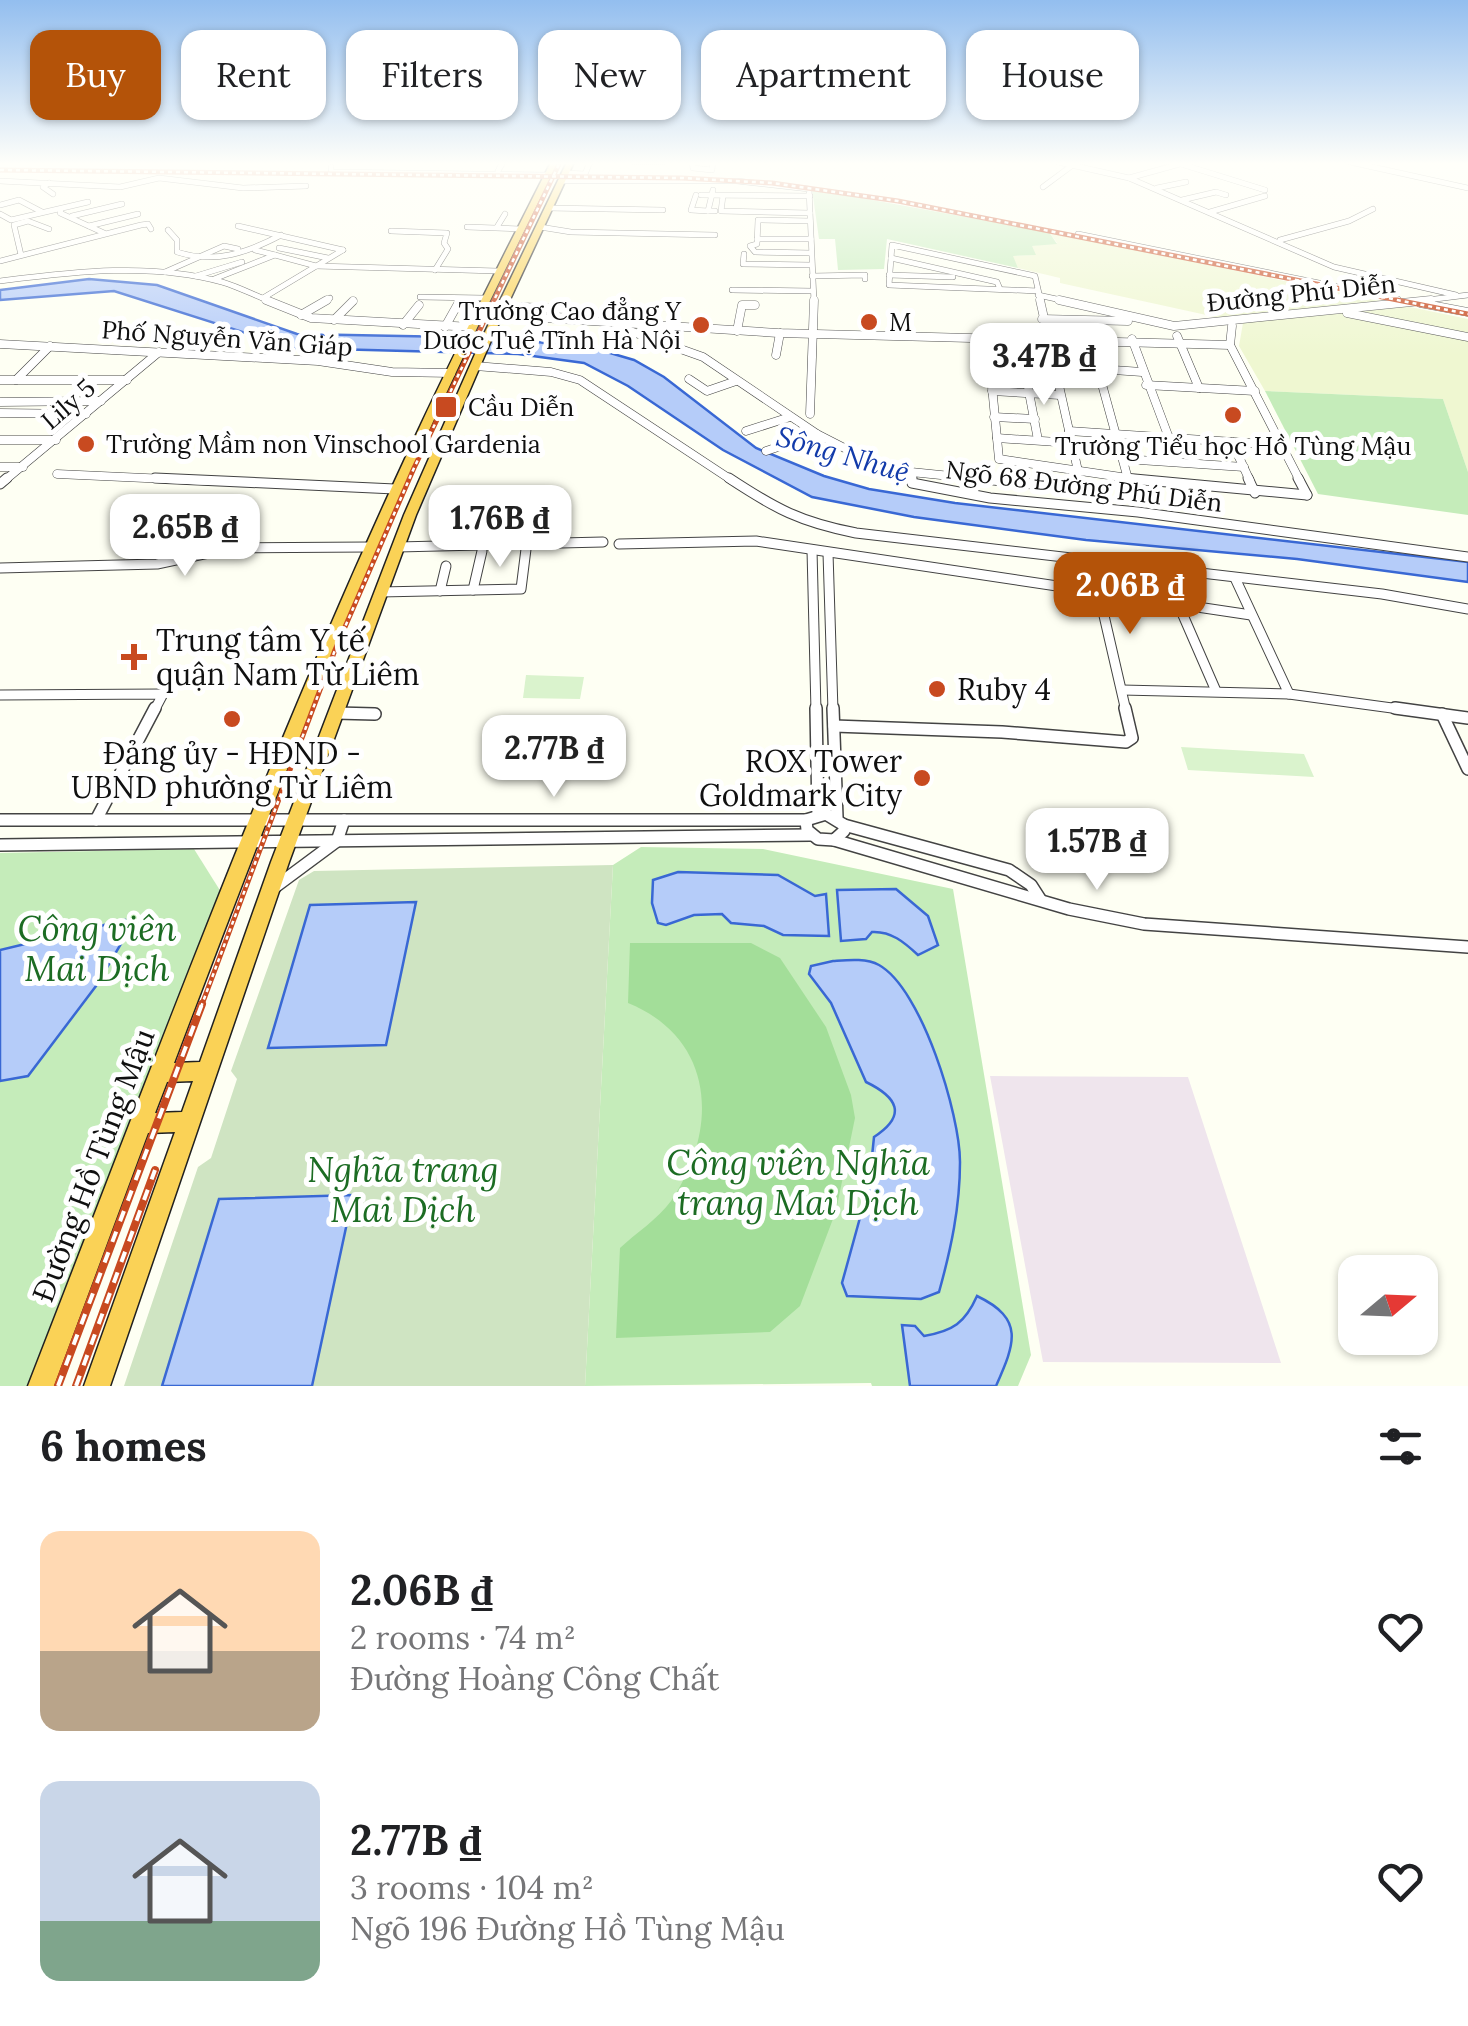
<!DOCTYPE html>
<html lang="en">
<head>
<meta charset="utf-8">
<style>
  body { margin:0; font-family:Lora,serif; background:#f2f2f2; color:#202124; height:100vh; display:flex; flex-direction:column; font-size:38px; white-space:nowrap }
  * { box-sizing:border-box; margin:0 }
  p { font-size:32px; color:#757577 }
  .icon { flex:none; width:55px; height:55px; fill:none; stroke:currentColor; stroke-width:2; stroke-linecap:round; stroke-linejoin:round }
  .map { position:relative; height:1386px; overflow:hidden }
  .panel { display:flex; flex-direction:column; background:#fff; flex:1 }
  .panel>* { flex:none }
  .hud { position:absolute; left:30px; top:30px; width:1410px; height:90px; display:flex; gap:20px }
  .needle { width:65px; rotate:71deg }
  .buttons { position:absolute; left:1338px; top:1255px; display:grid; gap:20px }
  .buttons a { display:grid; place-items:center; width:100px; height:100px; border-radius:20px; background:#fff; box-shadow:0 2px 8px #0004; font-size:50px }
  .price { position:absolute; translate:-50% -85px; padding:0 22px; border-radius:20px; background:#fff; color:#222; font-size:32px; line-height:65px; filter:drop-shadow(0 2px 5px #0008) }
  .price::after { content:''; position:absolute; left:50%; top:60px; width:30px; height:22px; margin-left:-15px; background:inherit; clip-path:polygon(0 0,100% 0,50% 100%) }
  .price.current { background:#b45309; color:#fff }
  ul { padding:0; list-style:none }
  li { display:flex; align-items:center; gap:30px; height:250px; padding:0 40px }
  li span { display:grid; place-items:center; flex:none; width:280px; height:200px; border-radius:20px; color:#555 }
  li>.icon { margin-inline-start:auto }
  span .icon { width:120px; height:120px; fill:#fffc; stroke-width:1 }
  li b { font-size:42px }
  h2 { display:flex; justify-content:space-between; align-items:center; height:120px; padding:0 40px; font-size:42px }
  .pill { padding:0 35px; border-radius:20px; background:#fff; box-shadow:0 2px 8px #0004; font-size:35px; line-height:90px }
  .pill.current { background:#b45309; color:#fff }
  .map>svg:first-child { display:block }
  .industrial { fill:#efe5ed }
  .farmland { fill:#eff7d1 }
  .green { fill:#c5ecba }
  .forest { fill:#a3de99 }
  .cemetery { fill:#cfe4c2 }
  .pitch { fill:#daf3cd }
  .water { fill:#b5ccf9; stroke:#3968d4; stroke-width:2.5 }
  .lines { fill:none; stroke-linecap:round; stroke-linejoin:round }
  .minor-far3-casing { stroke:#434343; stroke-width:6 }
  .minor-far2-casing { stroke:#434343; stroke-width:9 }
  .minor-far1-casing { stroke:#434343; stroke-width:11 }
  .minor-casing { stroke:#434343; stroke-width:14 }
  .highway-casing { stroke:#212121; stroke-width:3 }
  .minor-far3 { stroke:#fff; stroke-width:5 }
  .minor-far2 { stroke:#fff; stroke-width:8 }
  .minor-far1 { stroke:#fff; stroke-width:9 }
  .minor { stroke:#fff; stroke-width:11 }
  .highway { fill:#fad256; fill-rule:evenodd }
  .rail-far1-casing { stroke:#c84a20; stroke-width:5 }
  .rail-casing { stroke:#c84a20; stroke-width:8 }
  .rail-far1 { stroke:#fff; stroke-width:2.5; stroke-dasharray:4; stroke-linecap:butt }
  .rail { stroke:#fff; stroke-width:4; stroke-dasharray:11; stroke-linecap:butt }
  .poi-dot { fill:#c84a20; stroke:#fff; stroke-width:4 }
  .labels { text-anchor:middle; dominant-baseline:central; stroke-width:10; stroke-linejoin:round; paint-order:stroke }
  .far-street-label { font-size:25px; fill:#101010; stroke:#fff }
  .far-poi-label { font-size:25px; fill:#101010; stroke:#fff; text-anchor:start }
  .far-water-label { font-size:28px; font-style:italic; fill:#123aaa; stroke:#fff }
  .poi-label { font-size:30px; fill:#101010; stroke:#fff; text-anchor:start }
  .street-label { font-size:30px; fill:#101010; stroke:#fff }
  .near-park-label { font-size:35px; font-style:italic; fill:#1c6c23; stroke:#fff }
</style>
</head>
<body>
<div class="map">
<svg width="1468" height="1386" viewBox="0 0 1468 1386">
  <rect width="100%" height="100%" fill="#fefff3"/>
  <polygon class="industrial" points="990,1076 1188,1077 1281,1363 1043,1362"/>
  <polygon class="farmland" points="1049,232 1468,319 1468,472 1443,399 1265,391 1239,346 1243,323 1060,283 1060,278 1018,268 1012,256 1035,255 1031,246 1057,243"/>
  <g class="green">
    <polygon points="812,189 1049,232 1057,244 1032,246 1036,255 1013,256 1018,268 887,239 884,269 838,270 835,239 819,239"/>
    <polygon points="1265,391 1443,399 1468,472 1468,515 1318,494"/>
    <polygon points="641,847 763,849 953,889 1031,1355 1018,1386 872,1386 871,1383 585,1386 613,865"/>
    <polygon points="194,849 221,892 32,1386 0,1386 0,853"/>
  </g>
  <path class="forest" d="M630 943H751L780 958 826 1027 851 1095 855 1118 836 1211 800 1306 770 1332 616 1338 620 1248C636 1233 658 1219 671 1201 719 1130 716 1039 628 1003Z"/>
  <polygon class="cemetery" points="613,865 585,1386 124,1386 198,1167 211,1158 237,1079 231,1071 299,880 314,871"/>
  <g class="pitch">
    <polygon points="526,675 584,677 580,699 523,698"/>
    <polygon points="1181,747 1304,754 1314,777 1188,770"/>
  </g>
  <g class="water">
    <polygon points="89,279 157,285 297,334 506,338 600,350 634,360 664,377 756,448 824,476 869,489 955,503 1468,562 1468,582 1297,559 1086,540 914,517 812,497 723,450 628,386 584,363 518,354 293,348 114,291 0,300 0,290"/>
    <polygon points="678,872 778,875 815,896 826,894 829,936 783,935 764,926 731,923 722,914 694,915 666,925 658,923 652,903 653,880"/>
    <path d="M896 889 928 916 938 945 918 955C904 942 891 931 872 932L866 939 841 941 837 890Z"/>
    <polygon points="416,902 386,1045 268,1048 310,905"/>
    <polygon points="125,920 131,927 96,986 28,1076 0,1081 0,950"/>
    <path d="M833 961C848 960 866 958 879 965 922 989 960 1115 960 1162 960 1207 951 1249 939 1292L921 1299 847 1296 842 1283 869 1185 874 1137C908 1115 897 1097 866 1082L831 1003 809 974 811 966Z"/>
    <polygon points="353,1195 312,1386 162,1386 219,1199"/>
    <path d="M977 1296C1025 1319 1015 1343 996 1386H910L902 1325 915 1326 924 1336C953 1331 965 1323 977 1296Z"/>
  </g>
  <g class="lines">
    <defs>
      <g id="minor-far3">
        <polyline points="634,162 663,162"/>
        <polyline points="692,162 693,168 712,170 713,162"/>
        <polyline points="1058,162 1129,178"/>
        <polyline points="1187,162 1129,178 1334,267 1456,295"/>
        <polyline points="1350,162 1468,188"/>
        <polyline points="1181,164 1265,190"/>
        <polyline points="331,167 331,172 548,175"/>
        <polyline points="498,171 503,162"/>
        <polyline points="566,173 585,174 590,162"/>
        <polyline points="0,181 120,187 159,178 243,188 306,186"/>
        <polyline points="562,181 737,181 809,189 814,302"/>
        <polyline points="49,183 43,187 53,194"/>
        <polyline points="1043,187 1074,164"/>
        <polyline points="1157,188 1186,182"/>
        <polyline points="713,190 708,211 715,211"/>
        <polyline points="696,195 691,210 708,211"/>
        <polyline points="701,195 810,196"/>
        <polyline points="723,196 721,211 810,213"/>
        <polyline points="1182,200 1216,192 1226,195"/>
        <polyline points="0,205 19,200 42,212"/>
        <polyline points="548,208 663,210"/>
        <polyline points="61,209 60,213 104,233"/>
        <polyline points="1210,212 1265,196"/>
        <polyline points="0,214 11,220 88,202"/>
        <polyline points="72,216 122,204"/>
        <polyline points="810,221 758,220 757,244 750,246 755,252 811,253"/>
        <polyline points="89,226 138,214"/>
        <polyline points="238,226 343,250"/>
        <polyline points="467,227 520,229"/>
        <polyline points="497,227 505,214"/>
        <polyline points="540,227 571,232 715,235"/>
        <path d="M168 230 177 240V252C215 264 247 253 281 235"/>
        <polyline points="391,231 447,233 444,243 448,249 435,270"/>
        <polyline points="1078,234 1398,299"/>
        <polyline points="757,239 811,239"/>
        <polyline points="1280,240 1349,221 1373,209"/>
        <polyline points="279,248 328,258"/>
        <polyline points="744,254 743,264 811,265"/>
        <polyline points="21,255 14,225 28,221 49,229"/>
        <polyline points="275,255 316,266 498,271"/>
        <polyline points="891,258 997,282 1000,289"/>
        <polyline points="0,261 141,225 148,224 151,229"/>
        <polyline points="165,272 224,246 238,249"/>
        <polyline points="889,275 953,277"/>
        <polyline points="196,276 242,262"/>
        <polyline points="812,276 865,275 865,279"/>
        <polyline points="214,279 275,255 255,250"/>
        <path d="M0 281C73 272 150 262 222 282 239 287 256 296 272 302"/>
        <polyline points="732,290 813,291"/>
        <polyline points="1038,291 889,285 892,245 1035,276 1041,302"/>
        <polyline points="1038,295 1070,302"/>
        <polyline points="420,297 485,298"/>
        <polyline points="263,298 343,250"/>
        <polyline points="323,302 330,298"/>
        <polyline points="1411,302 1468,295"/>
      </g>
      <g id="minor-far2">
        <polyline points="266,300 311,318 472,327"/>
        <polyline points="1040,300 1078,471"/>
        <polyline points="1059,300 1174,326 1431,300"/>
        <polyline points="1420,303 1468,312"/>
        <polyline points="503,306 564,309"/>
        <polyline points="1347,313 1468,337"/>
        <polyline points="301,315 327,300"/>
        <polyline points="498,315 778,333 1230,345"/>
        <polyline points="1042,319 1128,321"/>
        <polyline points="334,320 353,301"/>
        <polyline points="403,325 419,305"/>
        <polyline points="1232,326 1230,345 1300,481"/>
        <polyline points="445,327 459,302"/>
        <polyline points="630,331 703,357 817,434 858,455 911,472 1000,481"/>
        <polyline points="737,331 742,305 755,305"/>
        <polyline points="1177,336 1199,388"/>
        <polyline points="1089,337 1128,479"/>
        <polyline points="1132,339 1169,438"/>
        <polyline points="0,344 318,361 392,372 451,373"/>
        <polyline points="776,355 780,333"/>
        <polyline points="1022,355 1038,440"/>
        <polyline points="1051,356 989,355 999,459 1148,481"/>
        <polyline points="475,366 551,372 580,380 733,481"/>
        <polyline points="1099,369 1142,372"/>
        <polyline points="990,375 1026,377"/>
        <polyline points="689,379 707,391 736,381"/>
        <polyline points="0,380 127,380"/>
        <polyline points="16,380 50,346"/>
        <polyline points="1146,385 1255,391"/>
        <polyline points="992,391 1060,395"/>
        <polyline points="0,402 101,401"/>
        <polyline points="0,413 86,414"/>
        <polyline points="810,414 814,300"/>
        <polyline points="994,417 1035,419"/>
        <polyline points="746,431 790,417"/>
        <polyline points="1069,431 1281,445"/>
        <polyline points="997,438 1072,443"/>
        <polyline points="0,440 56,440"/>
        <polyline points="1232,442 1250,481"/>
        <polyline points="766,451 817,434"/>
        <polyline points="1124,459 1244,467"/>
        <polyline points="0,467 23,467"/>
        <polyline points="911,472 912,481"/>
        <polyline points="57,474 211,481"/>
        <polyline points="4,481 159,352"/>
      </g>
      <g id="minor-far1">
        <polyline points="155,478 395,489"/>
        <path d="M729 478C776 509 800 522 856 533L1382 594 1468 609"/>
        <polyline points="912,478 912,483 990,498 1138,512 1468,557"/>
        <polyline points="975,478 1072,488"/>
        <polyline points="1124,478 1307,495"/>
        <polyline points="1248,478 1255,493"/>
        <polyline points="1298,478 1307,495"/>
        <polyline points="0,484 7,478"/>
        <polyline points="619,544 756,541 1251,615"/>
        <polyline points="398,547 603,542"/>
        <polyline points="812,550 816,711"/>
        <polyline points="828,553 833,711"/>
        <polyline points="0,568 157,564 232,548 369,547"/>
        <polyline points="1235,578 1289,694"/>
        <polyline points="473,590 482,551"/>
        <polyline points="440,591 446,566"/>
        <polyline points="380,592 521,589 526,549"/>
        <polyline points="1099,594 1126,711"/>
        <polyline points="1179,606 1216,691"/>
        <polyline points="1122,690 1289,694 1414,711"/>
        <polyline points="0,695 163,694 154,711"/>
      </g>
      <g id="minor">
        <polyline points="816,708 818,815"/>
        <polyline points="833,708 837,817"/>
        <polyline points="1395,708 1468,718"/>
        <polyline points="336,713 375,714"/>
        <polyline points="1442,714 1468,769"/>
        <polyline points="834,726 1002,732 1126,742 1132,738 1125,708"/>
        <polygon points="826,814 844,825 844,831 834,840 818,839 807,830 806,820"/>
        <polyline points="0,820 806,820"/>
        <polyline points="96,820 155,708"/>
        <polyline points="844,825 1009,870 1031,885 1040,899"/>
        <polyline points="834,840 1069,909 1144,924 1468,947"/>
        <polyline points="0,845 811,835"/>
        <polyline points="275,887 337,841 344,820"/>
      </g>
      <path id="highway" d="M551 162H558C509 262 459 362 414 464 327 661 250 862 174 1063L200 1062 271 862 404 515 483 336 567 162H574L493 336 416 515 289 862 110 1386H84L175 1132 148 1133 54 1386H28C149 1076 264 763 404 461 450 360 501 261 551 162ZM193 1081 182 1112 155 1113 167 1082Z"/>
    </defs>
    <use href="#minor-far3" class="minor-far3-casing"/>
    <use href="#minor-far2" class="minor-far2-casing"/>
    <use href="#minor-far1" class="minor-far1-casing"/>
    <use href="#minor" class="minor-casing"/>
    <use href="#highway" class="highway-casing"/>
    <use href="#minor-far3" class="minor-far3"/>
    <use href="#minor-far2" class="minor-far2"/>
    <use href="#minor-far1" class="minor-far1"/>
    <use href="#minor" class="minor"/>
    <use href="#highway" class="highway"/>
    <defs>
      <g id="rail-far1">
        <polyline points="0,170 682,178 772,183 898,201 1468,314"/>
        <polyline points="201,1007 335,650 414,468 560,162"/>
      </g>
      <g id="rail">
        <polyline points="58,1386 202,1004"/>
        <polyline points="76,1386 155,1170"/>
      </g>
    </defs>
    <use href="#rail-far1" class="rail-far1-casing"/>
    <use href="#rail" class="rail-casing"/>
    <use href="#rail-far1" class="rail-far1"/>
    <use href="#rail" class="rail"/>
  </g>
  <linearGradient id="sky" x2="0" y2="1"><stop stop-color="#93beef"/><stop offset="0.46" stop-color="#fffffa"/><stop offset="1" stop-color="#fffffa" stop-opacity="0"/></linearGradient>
  <rect width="1468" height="356" fill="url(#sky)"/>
  <g class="poi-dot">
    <circle cx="869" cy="322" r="10"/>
    <circle cx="701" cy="325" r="10"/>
    <rect x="434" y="395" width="24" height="24" rx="5"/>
    <circle cx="1233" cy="415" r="10"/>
    <circle cx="86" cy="444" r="10"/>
    <path d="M129 642h10v10h10v10h-10v10h-10v-10h-10v-10h10z"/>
    <circle cx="937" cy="689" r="10"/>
    <circle cx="232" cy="719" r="10"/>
    <circle cx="922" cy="778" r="10"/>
  </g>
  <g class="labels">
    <g class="far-street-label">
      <text transform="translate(1301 293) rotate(-6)">Đường Phú Diễn</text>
      <text transform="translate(227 338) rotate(4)">Phố Nguyễn Văn Giáp</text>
      <text transform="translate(68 404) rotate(-41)">Lily 5</text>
      <text transform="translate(1084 486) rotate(7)">Ngõ 68 Đường Phú Diễn</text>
    </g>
    <g class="far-poi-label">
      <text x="681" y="311" text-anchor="end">Trường Cao đẳng Y<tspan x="681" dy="29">Dược Tuệ Tĩnh Hà Nội</tspan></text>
      <text x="889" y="322">M</text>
      <text x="468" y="407">Cầu Diễn</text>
      <text x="106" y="444">Trường Mầm non Vinschool Gardenia</text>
      <text x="1233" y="446" text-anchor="middle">Trường Tiểu học Hồ Tùng Mậu</text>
    </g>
    <g class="far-water-label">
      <text transform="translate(843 454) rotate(16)">Sông Nhuệ</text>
    </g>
    <g class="poi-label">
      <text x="156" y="640">Trung tâm Y tế<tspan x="156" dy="34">quận Nam Từ Liêm</tspan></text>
      <text x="957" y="689">Ruby 4</text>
      <text x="232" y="753" text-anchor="middle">Đảng ủy - HĐND -<tspan x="232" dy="34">UBND phường Từ Liêm</tspan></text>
      <text x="902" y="761" text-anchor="end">ROX Tower<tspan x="902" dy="34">Goldmark City</tspan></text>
    </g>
    <g class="street-label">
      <text transform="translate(93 1165) rotate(-69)">Đường Hồ Tùng Mậu</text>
    </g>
    <g class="near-park-label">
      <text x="97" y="928">Công viên<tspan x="97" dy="40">Mai Dịch</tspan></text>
      <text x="798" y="1162">Công viên Nghĩa<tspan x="798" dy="40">trang Mai Dịch</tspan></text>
      <text x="403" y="1169">Nghĩa trang<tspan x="403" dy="40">Mai Dịch</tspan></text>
    </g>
  </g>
</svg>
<div class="buttons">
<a><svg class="needle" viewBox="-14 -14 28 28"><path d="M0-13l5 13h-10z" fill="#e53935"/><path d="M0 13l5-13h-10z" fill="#757577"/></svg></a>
</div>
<b class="price" style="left:1044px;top:408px">3.47B ₫</b>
<b class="price" style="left:500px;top:570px">1.76B ₫</b>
<b class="price" style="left:185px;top:579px">2.65B ₫</b>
<b class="price current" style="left:1130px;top:637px">2.06B ₫</b>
<b class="price" style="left:554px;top:800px">2.77B ₫</b>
<b class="price" style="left:1097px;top:893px">1.57B ₫</b>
<div class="hud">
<a class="pill current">Buy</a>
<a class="pill">Rent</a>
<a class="pill">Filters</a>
<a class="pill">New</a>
<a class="pill">Apartment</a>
<a class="pill">House</a>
</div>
</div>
<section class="panel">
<h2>6 homes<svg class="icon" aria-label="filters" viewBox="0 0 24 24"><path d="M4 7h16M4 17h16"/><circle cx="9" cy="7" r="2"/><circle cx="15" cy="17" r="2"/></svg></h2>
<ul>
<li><span style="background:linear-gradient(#ffd9b3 60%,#b9a48a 0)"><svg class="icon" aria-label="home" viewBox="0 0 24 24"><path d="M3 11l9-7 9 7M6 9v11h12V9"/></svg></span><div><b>2.06B ₫</b><p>2 rooms · 74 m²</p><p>Đường Hoàng Công Chất</p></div><svg class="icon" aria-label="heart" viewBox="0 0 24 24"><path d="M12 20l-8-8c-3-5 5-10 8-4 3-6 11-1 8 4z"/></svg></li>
<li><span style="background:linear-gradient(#c9d6e8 70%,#7fa58c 0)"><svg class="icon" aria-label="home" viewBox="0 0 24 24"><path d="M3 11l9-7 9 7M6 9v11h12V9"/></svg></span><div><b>2.77B ₫</b><p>3 rooms · 104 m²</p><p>Ngõ 196 Đường Hồ Tùng Mậu</p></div><svg class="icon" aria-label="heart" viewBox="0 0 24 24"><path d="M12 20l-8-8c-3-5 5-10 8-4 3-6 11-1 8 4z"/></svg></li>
</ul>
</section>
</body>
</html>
